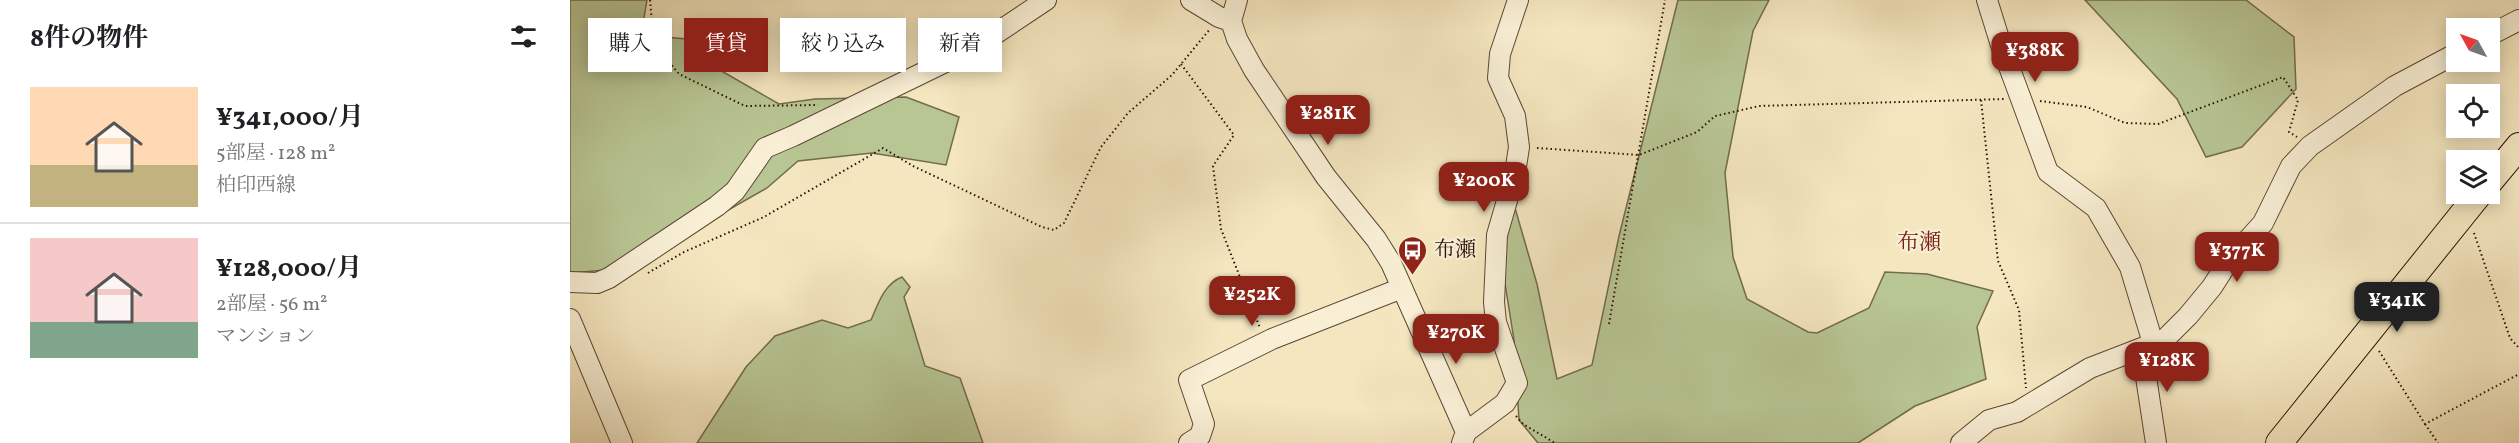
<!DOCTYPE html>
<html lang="ja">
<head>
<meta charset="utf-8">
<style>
  body { margin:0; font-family:Vollkorn,"Noto Serif JP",serif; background:#f2f2f2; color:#202124; height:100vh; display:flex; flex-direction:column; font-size:22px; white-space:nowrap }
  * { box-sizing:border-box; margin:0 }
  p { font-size:20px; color:#757577 }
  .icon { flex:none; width:33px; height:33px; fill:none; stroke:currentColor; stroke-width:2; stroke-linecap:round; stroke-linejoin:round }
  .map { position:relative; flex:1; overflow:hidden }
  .side { display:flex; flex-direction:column; background:#fff; width:570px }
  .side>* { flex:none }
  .guide { position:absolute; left:18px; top:18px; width:570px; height:54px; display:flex; gap:12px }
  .needle { width:39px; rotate:310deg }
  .buttons { position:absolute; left:1876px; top:18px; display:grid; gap:12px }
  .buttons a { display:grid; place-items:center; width:54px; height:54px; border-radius:0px; background:#fff; box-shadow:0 3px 15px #0003; font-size:30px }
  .price { position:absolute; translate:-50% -51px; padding:0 14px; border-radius:12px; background:#8f2418; color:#fff; font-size:20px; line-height:39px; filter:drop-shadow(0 2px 3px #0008) }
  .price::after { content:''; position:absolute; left:50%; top:36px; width:18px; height:14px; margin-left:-9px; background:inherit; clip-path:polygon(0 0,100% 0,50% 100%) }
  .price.selected { background:#222; color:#fff }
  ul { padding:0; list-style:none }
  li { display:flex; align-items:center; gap:18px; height:150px; padding:0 30px }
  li+li { border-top:2px solid #e0e0e0 }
  li span { display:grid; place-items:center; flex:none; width:168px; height:120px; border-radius:0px; color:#555 }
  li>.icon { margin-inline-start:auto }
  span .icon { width:72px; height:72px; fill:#fffc; stroke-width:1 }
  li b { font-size:26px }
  h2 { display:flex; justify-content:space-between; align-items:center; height:72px; padding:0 30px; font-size:26px }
  .pill { padding:0 21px; border-radius:0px; background:#fff; box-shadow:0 3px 15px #0003; font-size:21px; line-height:54px }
  .pill.selected { background:#8f2418; color:#fff }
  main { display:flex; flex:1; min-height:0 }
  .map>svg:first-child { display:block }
  .green { fill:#b8c694; stroke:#726b4c; stroke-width:1.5 }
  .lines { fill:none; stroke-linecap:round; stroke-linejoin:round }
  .minor-casing { stroke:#5d4634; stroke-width:22 }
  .major-casing { stroke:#2b1005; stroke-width:28 }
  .path { stroke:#2b1005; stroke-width:2; stroke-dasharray:1.5 3; stroke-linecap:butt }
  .minor { stroke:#f8efd5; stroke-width:20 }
  .major { stroke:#f4e6bf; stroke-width:26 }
  .labels { text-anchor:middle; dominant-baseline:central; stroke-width:4.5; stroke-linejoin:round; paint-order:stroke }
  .poi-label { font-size:21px; fill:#2b1005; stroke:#f8efd5; text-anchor:start }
  .neighbourhood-label { font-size:22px; fill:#7a1f14; stroke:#f8efd5 }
</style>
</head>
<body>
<main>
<section class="side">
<h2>8件の物件<svg class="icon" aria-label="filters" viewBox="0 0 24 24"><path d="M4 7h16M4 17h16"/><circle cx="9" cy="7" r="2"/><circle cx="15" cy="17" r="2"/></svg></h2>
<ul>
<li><span style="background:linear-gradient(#ffd9b3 65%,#c2b280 0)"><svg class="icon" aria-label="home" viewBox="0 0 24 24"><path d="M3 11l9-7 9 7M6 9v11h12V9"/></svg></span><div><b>¥341,000/月</b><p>5部屋 · 128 m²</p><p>柏印西線</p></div></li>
<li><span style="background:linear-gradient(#f6c9c9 70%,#7fa58c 0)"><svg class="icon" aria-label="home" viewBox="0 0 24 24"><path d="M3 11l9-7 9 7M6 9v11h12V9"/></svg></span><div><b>¥128,000/月</b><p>2部屋 · 56 m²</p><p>マンション</p></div></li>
</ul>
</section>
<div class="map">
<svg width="1949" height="443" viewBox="0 0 1949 443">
  <rect width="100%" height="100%" fill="#f4e6bf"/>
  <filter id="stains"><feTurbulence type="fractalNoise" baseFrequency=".00333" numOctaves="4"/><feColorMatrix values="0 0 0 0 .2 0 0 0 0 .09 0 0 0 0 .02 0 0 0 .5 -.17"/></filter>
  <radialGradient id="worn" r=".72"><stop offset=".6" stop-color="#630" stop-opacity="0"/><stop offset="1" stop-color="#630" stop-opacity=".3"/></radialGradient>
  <g class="green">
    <polygon points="0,0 77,0 71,35 117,39 141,65 209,104 245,99 336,97 389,117 376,165 302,153 228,161 197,188 125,229 36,270 0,273"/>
    <polygon points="1108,0 1199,0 1183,31 1155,173 1163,257 1177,299 1238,332 1247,333 1299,308 1315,272 1357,274 1423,291 1407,327 1416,379 1345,406 1288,443 968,443 949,420 944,340 933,271 932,203 943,201 967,284 987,379 1022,365 1049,236"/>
    <polygon points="1515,0 1676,0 1724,37 1726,89 1672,147 1636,157 1607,99"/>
    <path d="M332 277 340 287 334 297 355 366 390 378 413 443H127L176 367 205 336 252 320 278 328 301 320C308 304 314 284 332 277Z"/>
  </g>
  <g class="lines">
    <defs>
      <g id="minor">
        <polyline points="621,0 649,17 661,21"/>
        <polyline points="667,0 661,21 667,39 684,70 756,177 806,239 821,263 896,432 892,443"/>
        <polyline points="1417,0 1431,45 1478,172 1526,208 1560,267 1583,343 1576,377 1586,443"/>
        <polyline points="1920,35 1949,20"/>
        <polyline points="0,282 27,283 39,278 147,206 165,191 195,148 223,136 404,48 476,0"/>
        <polyline points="0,319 52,443"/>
        <polyline points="896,432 935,403 947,383 926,322 924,302 927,235 945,173 949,147 945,116 928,78 930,54 948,0"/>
        <polyline points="619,443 630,436 634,424 619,380 702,339 832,288"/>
        <polyline points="1391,443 1419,420 1447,412 1520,368 1595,339 1618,316 1642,287 1658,262 1693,223 1721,166 1740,146 1825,86 1887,53"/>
      </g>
      <g id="major">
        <polyline points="1920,181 1949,146"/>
        <polyline points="1709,443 1909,194"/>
      </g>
    </defs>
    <use href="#minor" class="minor-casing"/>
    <use href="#major" class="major-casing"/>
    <g class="path">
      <polyline points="80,0 84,44 109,74 175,106 248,105"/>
      <polyline points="611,64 664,135 643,166 651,229 690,328"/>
      <polyline points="1411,100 1428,261 1449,310 1456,388"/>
      <polyline points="1470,101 1517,107 1555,123 1588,124 1713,77 1728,100 1719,132 1727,137"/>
      <polyline points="967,148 1069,155 1127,132 1145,116 1189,106 1435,99"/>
      <polyline points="1904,233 1940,338 1949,348"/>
      <polyline points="78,273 114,252 194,217 313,148 343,166 472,227 484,230 494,223 531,147 558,113 602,75 640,29"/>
      <polyline points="1039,324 1095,0"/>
      <polyline points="1809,351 1855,424 1949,374"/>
      <polyline points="946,416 953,424 985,443"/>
      <polyline points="1855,424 1868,443"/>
    </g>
    <use href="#minor" class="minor"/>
    <use href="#major" class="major"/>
  </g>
  <defs>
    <symbol id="bus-pin" viewBox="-11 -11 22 30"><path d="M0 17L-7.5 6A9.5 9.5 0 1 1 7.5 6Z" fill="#8f2418" stroke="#f8efd5"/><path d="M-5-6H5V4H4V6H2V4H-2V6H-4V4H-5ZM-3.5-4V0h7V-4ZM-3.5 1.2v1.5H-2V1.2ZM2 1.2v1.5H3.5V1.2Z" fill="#fff"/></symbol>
  </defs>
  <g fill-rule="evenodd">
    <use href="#bus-pin" x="826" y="234" width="33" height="45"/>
  </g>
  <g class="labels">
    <g class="poi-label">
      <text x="864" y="250">布瀬</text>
    </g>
    <g class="neighbourhood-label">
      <text x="1349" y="243">布瀬</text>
    </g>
  </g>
  <rect width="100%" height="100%" filter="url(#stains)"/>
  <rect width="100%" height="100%" fill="url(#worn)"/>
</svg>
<div class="buttons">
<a><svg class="needle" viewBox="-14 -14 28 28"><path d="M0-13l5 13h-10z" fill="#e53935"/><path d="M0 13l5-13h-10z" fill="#757577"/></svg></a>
<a><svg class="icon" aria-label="locate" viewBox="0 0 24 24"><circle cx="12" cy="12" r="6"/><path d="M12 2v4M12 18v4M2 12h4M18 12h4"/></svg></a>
<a><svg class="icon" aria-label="layers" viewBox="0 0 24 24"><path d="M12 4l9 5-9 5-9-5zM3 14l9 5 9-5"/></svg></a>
</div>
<b class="price" style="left:1465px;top:83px">¥388K</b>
<b class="price" style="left:758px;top:146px">¥281K</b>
<b class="price" style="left:914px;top:213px">¥200K</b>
<b class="price" style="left:1667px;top:283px">¥377K</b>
<b class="price" style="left:682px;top:327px">¥252K</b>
<b class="price selected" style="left:1827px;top:333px">¥341K</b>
<b class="price" style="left:886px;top:365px">¥270K</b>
<b class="price" style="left:1597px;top:393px">¥128K</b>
<div class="guide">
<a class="pill">購入</a>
<a class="pill selected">賃貸</a>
<a class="pill">絞り込み</a>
<a class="pill">新着</a>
</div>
</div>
</main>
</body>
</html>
